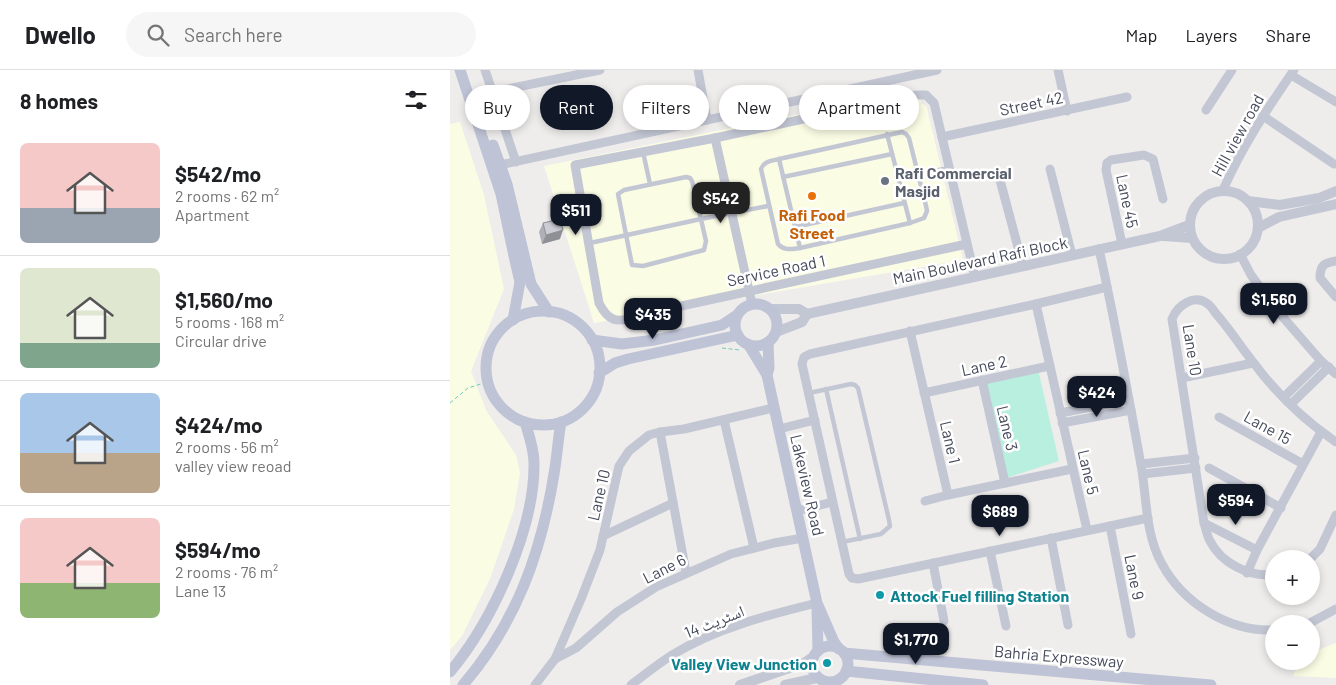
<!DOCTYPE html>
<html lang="en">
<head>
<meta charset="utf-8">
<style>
  body { margin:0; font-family:Barlow,"Noto Naskh Arabic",sans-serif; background:#f6f6f6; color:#202124; height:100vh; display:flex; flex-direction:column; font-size:19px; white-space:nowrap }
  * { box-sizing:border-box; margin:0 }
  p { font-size:16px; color:#757577 }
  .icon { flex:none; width:28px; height:28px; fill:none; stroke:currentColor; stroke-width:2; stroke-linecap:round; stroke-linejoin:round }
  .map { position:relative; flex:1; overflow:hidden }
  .details { display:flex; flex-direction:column; background:#fff; width:450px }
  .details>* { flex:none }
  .top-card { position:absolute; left:15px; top:15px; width:475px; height:45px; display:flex; gap:10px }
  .tools { position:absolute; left:815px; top:480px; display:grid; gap:10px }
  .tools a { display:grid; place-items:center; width:55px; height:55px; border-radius:50%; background:#fff; box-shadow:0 2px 8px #0003; font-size:25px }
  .price { position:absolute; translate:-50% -42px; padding:0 11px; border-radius:10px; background:#111827; color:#fff; font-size:16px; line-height:32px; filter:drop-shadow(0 1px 2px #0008) }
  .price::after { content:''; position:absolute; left:50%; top:30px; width:15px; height:11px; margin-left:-8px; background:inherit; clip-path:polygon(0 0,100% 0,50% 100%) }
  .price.selected { background:#222; color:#fff }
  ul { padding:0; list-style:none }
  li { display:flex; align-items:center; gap:15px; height:125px; padding:0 20px }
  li+li { border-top:1px solid #e0e0e0 }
  li span { display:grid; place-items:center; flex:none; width:140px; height:100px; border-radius:8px; color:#555 }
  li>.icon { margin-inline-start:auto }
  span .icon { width:60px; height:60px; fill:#fffc; stroke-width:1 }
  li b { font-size:21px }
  h2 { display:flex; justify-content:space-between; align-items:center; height:60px; padding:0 20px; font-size:21px }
  .pill { padding:0 18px; border-radius:22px; background:#fff; box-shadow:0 2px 8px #0003; font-size:18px; line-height:45px }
  .pill.selected { background:#111827; color:#fff }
  header { display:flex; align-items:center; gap:30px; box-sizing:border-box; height:70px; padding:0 25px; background:#fff; border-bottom:1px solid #e0e0e0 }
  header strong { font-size:24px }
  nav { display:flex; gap:28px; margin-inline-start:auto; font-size:18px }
  .search { width:350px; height:45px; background:#f6f6f6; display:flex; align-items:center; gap:12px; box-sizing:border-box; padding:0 18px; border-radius:28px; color:#757577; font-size:19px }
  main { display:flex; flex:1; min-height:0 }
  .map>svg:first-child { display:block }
  .commercial { fill:#fbfce4 }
  .green { fill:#b9efde }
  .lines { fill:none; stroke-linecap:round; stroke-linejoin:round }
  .path { stroke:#71ccbb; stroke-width:1; stroke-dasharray:4 2.5; stroke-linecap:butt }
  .service { stroke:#c3c7d4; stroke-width:4.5 }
  .minor { stroke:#c3c7d4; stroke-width:9 }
  .tertiary { stroke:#c3c7d4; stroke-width:10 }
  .secondary { stroke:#bfc3d6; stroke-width:11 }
  .wall { fill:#afb0b7 }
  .shaded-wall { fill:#8f9095 }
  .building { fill:#cccdd5; stroke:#8f9095 }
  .worship-dot { fill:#6b7280; stroke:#fff; stroke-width:2 }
  .food-dot { fill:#e8710a; stroke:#fff; stroke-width:2 }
  .culture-dot { fill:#0f9aa8; stroke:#fff; stroke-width:2 }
  .labels { text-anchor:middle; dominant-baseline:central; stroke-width:5; stroke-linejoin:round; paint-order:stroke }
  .street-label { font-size:16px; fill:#454a5a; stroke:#fff }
  .worship-label { font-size:16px; font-weight:bold; fill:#5b616d; stroke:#fff; text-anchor:start }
  .food-label { font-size:16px; font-weight:bold; fill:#c56008; stroke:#fff }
  .culture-label { font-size:16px; font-weight:bold; fill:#0d838f; stroke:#fff; text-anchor:start }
</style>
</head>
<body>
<header>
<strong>Dwello</strong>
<div class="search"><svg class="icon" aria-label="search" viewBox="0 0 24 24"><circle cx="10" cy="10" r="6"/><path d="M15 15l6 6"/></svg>Search here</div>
<nav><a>Map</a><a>Layers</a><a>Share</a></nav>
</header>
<main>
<section class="details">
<h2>8 homes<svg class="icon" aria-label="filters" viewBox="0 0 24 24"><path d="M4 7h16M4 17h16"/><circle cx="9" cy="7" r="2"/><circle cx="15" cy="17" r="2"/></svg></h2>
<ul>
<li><span style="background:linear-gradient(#f6c9c9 65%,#9aa5b1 0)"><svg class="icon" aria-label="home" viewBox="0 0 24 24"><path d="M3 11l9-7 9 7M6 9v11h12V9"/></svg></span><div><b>$542/mo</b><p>2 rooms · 62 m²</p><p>Apartment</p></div></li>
<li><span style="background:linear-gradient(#dfe7d0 75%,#7fa58c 0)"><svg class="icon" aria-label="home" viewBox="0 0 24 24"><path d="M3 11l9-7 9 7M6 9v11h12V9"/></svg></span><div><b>$1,560/mo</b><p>5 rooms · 168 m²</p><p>Circular drive</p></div></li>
<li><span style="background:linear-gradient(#a9c7e8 60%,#b9a48a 0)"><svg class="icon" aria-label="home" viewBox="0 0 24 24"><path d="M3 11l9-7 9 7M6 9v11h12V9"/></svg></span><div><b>$424/mo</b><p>2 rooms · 56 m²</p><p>valley view reoad</p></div></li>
<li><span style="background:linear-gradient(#f6c9c9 65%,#8fb573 0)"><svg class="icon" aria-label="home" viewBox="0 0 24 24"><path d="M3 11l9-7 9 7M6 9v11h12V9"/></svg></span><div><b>$594/mo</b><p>2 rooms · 76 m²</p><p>Lane 13</p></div></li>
</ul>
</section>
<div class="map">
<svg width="886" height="615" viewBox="0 0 886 615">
  <rect width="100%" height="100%" fill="#efedec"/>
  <g class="commercial">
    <polygon points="468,20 472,34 476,36 478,43 513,190 144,253 94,96"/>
    <polygon points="10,52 34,125 54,219 21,301 36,340 66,385 70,403 64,439 40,509 12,566 0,580 0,54"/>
    <polygon points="886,573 886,608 843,606 849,591 861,591 861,583"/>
  </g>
  <polygon class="green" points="588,299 609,391 556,408 535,311"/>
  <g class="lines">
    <g class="path">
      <polyline points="272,278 290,280"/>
      <polyline points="0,333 18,318 37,312"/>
    </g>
    <g class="service">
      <path d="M452 62 456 64 459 68 476 136 477 141 474 148 460 153 350 178C341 179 334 181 328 174L311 99C314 91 321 91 329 89Z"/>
      <polyline points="437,64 460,153"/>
      <polyline points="193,82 200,114"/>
      <polyline points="329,89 350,178"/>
      <polyline points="468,104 499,98"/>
      <polygon points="236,107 240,108 242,111 256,171 254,180 193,196 182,195 168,124 174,120"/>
      <polyline points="333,107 442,84"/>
      <polyline points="345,157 454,133"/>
      <polyline points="140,173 251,149 318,136"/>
      <polyline points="376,319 410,469"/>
      <polyline points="359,323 401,314 405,315 408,318 439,450 440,456 431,464 392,472"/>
    </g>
    <g class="minor">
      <polyline points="35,0 66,92"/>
      <polyline points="248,0 257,50"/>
      <polyline points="608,0 617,41"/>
      <polyline points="841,5 886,32"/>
      <polyline points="43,22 150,0"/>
      <polyline points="756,40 782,0"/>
      <polyline points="813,46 884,94"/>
      <polyline points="492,67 677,27"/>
      <polyline points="265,68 302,234"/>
      <polyline points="50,95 487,0"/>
      <polyline points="600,99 622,185"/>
      <polyline points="550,110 573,196"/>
      <path d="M773 120C792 77 817 39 844 0"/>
      <path d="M517 174 185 246C167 254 158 251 149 233L125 95 265 68 466 25H476L484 33 525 207"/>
      <polyline points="672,174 656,100 657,93 661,90 694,85 703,89 713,129"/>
      <path d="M649 179C665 251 678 323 691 395 697 428 695 464 712 494 733 533 779 562 824 560"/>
      <polyline points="790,184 801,205 831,245 871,291 886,304"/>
      <path d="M886 191C874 193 870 195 870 208L886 227"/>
      <polyline points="657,217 586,234 360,284 354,287 352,294 399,504 402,508 408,509 698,448"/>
      <polyline points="586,234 637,460"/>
      <polyline points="460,261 498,425 622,399"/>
      <polyline points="732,308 803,293"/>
      <polyline points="532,310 555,413"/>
      <polyline points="474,323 599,296"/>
      <polyline points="834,327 871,291"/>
      <polyline points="841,334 879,297"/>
      <polyline points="610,343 679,330"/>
      <polyline points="769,347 853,394"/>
      <polyline points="274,350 304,478"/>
      <polyline points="612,353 681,340"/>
      <polyline points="329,359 365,350"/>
      <polyline points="210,362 236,502"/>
      <polyline points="691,394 745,388"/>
      <polyline points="759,398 831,438"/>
      <polyline points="693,404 746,398"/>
      <polyline points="475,431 498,425"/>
      <polyline points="347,441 382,432"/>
      <polyline points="754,453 807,480"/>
      <polyline points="660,456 681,564"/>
      <polyline points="153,466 223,433"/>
      <polyline points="601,468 618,555"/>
      <polyline points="540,481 556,556"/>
      <polyline points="860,489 870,479 886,445"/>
      <polyline points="483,493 494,551"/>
      <polyline points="797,503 807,480 871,362"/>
      <path d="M824 504C800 508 771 493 760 471 757 466 756 459 754 453L722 249C727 236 744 223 758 234 762 237 765 243 768 246 781 261 791 277 803 292 826 323 855 351 886 372"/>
      <polyline points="858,554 886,539"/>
      <polyline points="105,589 126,578 167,542 206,517 281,484 324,473 353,468"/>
      <polyline points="85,615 105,589 131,529 150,480 169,396 179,381 199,365 210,362 234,359 323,338"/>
      <path d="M181 615C194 605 208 594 222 585 266 558 318 545 367 533"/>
    </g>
    <g class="tertiary">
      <circle cx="774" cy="155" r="34"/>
      <polyline points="798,131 830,135 869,128 886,121"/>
      <polyline points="808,158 829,147 886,134"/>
      <polyline points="713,166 742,168"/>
      <polyline points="320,239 349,239 357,244"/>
      <polyline points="357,244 710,166 739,155"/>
      <polyline points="326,262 352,252 357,244"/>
      <polyline points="290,615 354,593 363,587"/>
      <polyline points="335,615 367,608"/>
    </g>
    <g class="secondary">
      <polyline points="10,0 51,124 64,186 70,212 63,250"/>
      <polyline points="43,75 57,114 81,214 99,242"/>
      <circle cx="306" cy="255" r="21"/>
      <circle cx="93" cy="298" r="57"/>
      <polyline points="142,270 172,274 205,270 272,255 287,245"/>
      <polyline points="318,272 319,298 317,305 367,533 384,572 389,579"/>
      <polyline points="298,274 317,305"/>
      <polyline points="149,303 165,293 178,289 288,265"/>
      <polyline points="367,540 368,581"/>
      <circle cx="380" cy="594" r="18"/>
      <polyline points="394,583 761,615"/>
      <polyline points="396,601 533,615"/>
      <path d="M0 602C42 552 85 459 84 393 84 379 79 365 75 352"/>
      <path d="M13 615C66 553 91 484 104 404 107 387 108 369 111 352"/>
    </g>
  </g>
  <polygon class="wall" points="93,153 110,169 92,174 89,162"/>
  <polygon class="shaded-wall" points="113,160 110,169 92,174 96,165"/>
  <polygon class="building" points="110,149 113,160 96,165 93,153"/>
  <circle class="worship-dot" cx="435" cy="111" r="5"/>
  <circle class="food-dot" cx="362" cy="126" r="5"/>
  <g class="culture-dot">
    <circle cx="430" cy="525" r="5"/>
    <circle cx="377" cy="593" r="5"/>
  </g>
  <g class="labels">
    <g class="street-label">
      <text transform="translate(581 33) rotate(-12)">Street 42</text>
      <text transform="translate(787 65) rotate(-61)">Hill view road</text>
      <text transform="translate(678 131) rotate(78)">Lane 45</text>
      <text transform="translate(530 190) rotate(-12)">Main Boulevard Rafi Block</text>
      <text transform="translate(326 200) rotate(-12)">Service Road 1</text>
      <text transform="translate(743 280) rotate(81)">Lane 10</text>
      <text transform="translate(534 295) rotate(-12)">Lane 2</text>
      <text transform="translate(818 357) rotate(29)">Lane 15</text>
      <text transform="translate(558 358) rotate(77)">Lane 3</text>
      <text transform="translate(501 372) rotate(77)">Lane 1</text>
      <text transform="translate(639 402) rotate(77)">Lane 5</text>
      <text transform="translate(358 415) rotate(77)">Lakeview Road</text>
      <text transform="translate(148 425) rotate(-77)">Lane 10</text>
      <text transform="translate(214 498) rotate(-27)">Lane 6</text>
      <text transform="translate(685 507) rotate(79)">Lane 9</text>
      <text transform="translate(264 551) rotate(-22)">اسٹریٹ 14</text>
      <text transform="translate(609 586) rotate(5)">Bahria Expressway</text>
    </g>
    <g class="worship-label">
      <text x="445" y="102">Rafi Commercial<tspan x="445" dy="18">Masjid</tspan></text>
    </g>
    <g class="food-label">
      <text x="362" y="144">Rafi Food<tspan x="362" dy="18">Street</tspan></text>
    </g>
    <g class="culture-label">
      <text x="440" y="525">Attock Fuel filling Station</text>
      <text x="367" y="593" text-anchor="end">Valley View Junction</text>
    </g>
  </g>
</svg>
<div class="tools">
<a>+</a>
<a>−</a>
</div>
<b class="price selected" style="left:271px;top:154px">$542</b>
<b class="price" style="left:126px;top:166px">$511</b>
<b class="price" style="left:824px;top:255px">$1,560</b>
<b class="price" style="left:203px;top:270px">$435</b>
<b class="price" style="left:647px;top:348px">$424</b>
<b class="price" style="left:786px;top:456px">$594</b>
<b class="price" style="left:550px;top:467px">$689</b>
<b class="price" style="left:466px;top:595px">$1,770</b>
<div class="top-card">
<a class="pill">Buy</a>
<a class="pill selected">Rent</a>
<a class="pill">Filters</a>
<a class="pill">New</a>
<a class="pill">Apartment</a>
</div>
</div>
</main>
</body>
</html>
